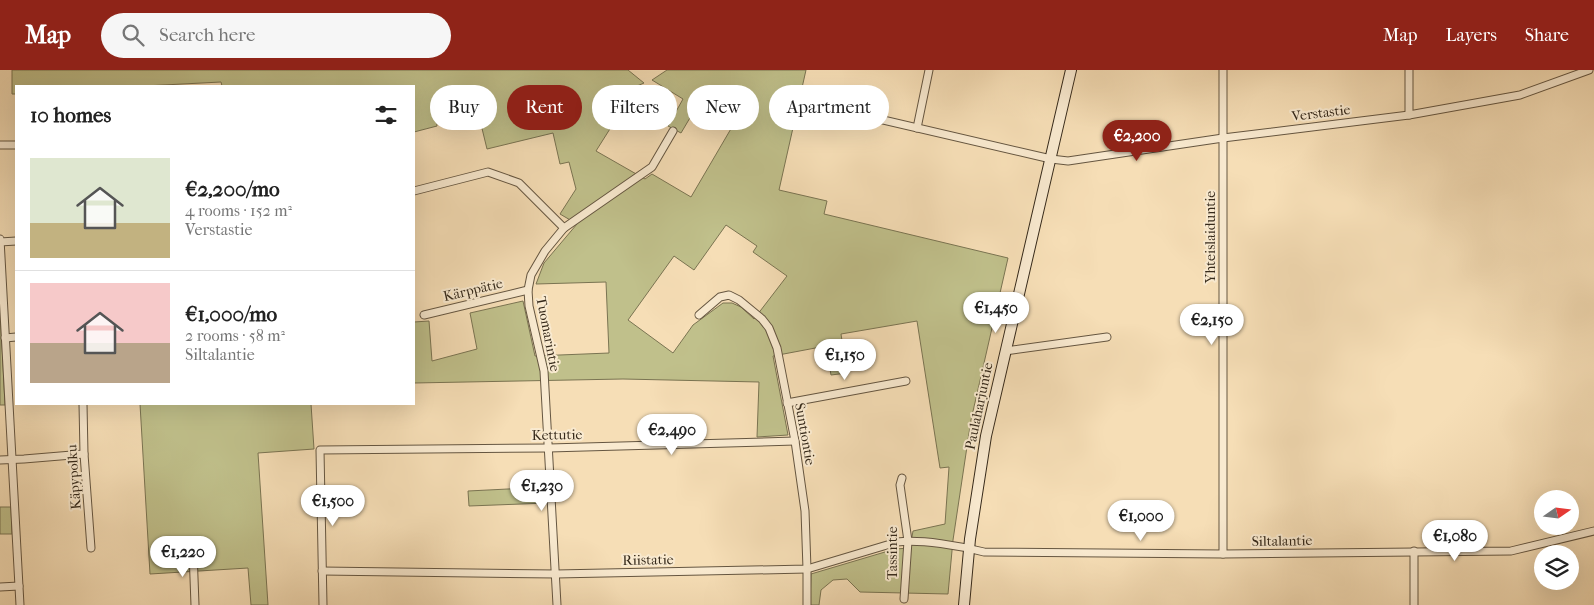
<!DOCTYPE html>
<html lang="en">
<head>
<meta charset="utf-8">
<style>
  body { margin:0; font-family:"IM FELL French Canon",serif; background:#f6f6f6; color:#222; height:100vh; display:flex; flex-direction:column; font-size:19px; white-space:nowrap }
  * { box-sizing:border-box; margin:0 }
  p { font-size:16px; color:#767676 }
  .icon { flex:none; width:28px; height:28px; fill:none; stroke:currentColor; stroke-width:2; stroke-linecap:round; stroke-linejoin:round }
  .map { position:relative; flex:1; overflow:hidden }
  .drawer { position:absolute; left:15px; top:15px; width:400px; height:320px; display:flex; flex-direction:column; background:#fff; border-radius:0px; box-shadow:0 5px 20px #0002 }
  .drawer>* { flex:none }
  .guide { position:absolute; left:430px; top:15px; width:475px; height:45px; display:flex; gap:10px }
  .needle { width:32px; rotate:76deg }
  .controls { position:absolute; left:1534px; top:420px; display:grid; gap:10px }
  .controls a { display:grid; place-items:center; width:45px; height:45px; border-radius:50%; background:#fff; box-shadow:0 5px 20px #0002; font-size:25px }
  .price { position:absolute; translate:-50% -42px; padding:0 11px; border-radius:18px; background:#fff; color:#222; font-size:16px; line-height:32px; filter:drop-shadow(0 1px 2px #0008) }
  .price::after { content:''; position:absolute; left:50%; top:30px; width:15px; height:11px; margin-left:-8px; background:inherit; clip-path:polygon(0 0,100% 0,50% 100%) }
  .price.selected { background:#8f2418; color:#fff }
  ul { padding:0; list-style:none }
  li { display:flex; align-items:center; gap:15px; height:125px; padding:0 15px }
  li+li { border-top:1px solid #e0e0e0 }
  li span { display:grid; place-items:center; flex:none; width:140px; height:100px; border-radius:0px; color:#555 }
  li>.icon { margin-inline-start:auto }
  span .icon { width:60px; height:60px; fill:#fffc; stroke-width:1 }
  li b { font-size:21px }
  h2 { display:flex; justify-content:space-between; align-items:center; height:60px; padding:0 15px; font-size:21px }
  .tag { padding:0 18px; border-radius:22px; background:#fff; box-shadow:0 5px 20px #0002; font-size:18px; line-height:45px }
  .tag.selected { background:#8f2418; color:#fff }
  header { display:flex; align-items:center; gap:30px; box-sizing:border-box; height:70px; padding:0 25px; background:#8f2418; color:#fff }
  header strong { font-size:24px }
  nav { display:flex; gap:28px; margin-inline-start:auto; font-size:18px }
  .search { width:350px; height:45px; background:#f6f6f6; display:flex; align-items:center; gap:12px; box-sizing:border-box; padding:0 18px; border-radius:28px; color:#767676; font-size:19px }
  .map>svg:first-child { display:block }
  .green { fill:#c0c08b; stroke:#7a7452; fill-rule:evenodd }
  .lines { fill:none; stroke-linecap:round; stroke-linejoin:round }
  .street-casing { stroke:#655641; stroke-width:9 }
  .secondary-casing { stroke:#35291a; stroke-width:12 }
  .street { stroke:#f9ead0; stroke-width:7 }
  .secondary { stroke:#f9ead0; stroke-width:10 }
  .labels { text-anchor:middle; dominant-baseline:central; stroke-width:4; stroke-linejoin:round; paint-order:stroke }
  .street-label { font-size:14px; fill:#35291a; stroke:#f9ead0 }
</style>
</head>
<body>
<header>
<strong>Map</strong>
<div class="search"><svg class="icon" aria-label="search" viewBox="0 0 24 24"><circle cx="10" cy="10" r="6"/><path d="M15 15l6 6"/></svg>Search here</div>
<nav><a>Map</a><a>Layers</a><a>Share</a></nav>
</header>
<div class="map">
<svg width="1594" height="535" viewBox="0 0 1594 535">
  <rect width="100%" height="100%" fill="#f6deb6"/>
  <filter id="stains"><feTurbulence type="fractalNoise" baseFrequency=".004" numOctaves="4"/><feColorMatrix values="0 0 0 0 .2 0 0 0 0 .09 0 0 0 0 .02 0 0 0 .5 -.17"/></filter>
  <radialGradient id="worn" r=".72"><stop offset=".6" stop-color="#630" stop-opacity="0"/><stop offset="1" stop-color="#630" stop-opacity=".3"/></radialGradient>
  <g class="green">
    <path d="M12 0H628L644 13 637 16 596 81 645 109 652 104 691 127 732 57 697 36 681 63 668 56 683 29 652 10 667 0H806L779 120 827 131 824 144 1008 188 971 350 953 470 948 524 860 522 847 509 833 510 821 520 819 535H810L811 504 895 479 910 478 913 461 945 454 949 397 940 398 917 251 841 264 847 303 831 305 826 276 773 286 788 365 757 367 759 312 623 309 414 313V252L429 251 432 291 477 279 470 243 523 231 535 286 609 283 606 212 536 214 544 193 577 154 560 144 576 119 569 92 560 94 553 63 487 79 477 38 436 48 437 56 414 62V16H222L221 12 144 16H16V24H12ZM726 155 757 176 753 182 787 206 754 249 741 237 732 233H723L693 255 673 283 628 250 674 186 694 200Z"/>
    <polygon points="0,235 5,335 0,335"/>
    <polygon points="140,334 311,334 314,379 258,383 268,535 251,535 248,498 150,504"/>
    <polygon points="548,417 548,433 469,436 468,421"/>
    <polygon points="0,437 11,437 12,464 0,464"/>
  </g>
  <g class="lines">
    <defs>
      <g id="street">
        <polyline points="1223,0 1223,484"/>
        <polyline points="1409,0 1409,45"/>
        <polyline points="823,36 1051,89 1068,91 1223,68 1409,45 1520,25 1589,0"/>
        <polyline points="917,58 929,0"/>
        <polyline points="0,75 16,75"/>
        <polyline points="414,121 488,102 519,113 564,158"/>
        <polyline points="0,169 20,535"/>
        <polyline points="0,172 16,171"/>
        <polyline points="424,245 528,220"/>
        <polyline points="699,245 720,227 729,225 739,230 762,249 769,258 777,278 795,371 805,441 807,499 807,535"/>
        <polyline points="5,268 16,267"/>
        <polyline points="1005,281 1107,267"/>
        <polyline points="787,333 906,311"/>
        <polyline points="83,334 84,384 91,478"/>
        <polyline points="0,390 24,389 84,384"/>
        <polyline points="902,408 900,415 908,471 904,529"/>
        <polyline points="193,481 195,535"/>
        <path d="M322 501 556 504 807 499 897 472C921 469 961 476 984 482L1223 484 1511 481 1594 461"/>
        <polyline points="0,517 19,516"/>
        <polyline points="323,535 320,380 549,378 795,371"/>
        <polyline points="557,535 544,301 529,236 528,220 531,205 545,181 564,158 652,97 673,61"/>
        <polyline points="1414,535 1414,481"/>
      </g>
      <polyline id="secondary" points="964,535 970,469 986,366 1071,0"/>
    </defs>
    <use href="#street" class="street-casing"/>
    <use href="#secondary" class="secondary-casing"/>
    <use href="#street" class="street"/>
    <use href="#secondary" class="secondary"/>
  </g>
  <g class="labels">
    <g class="street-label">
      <text transform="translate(1321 43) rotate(-7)">Verstastie</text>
      <text transform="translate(1210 167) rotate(-90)">Yhteislaiduntie</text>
      <text transform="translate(473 220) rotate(-13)">Kärppätie</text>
      <text transform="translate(548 264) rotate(79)">Tuomarintie</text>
      <text transform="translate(979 336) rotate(-78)">Paulaharjuntie</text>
      <text transform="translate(805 364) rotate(80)">Suntiontie</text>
      <text transform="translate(557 365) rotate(-1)">Kettutie</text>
      <text transform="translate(74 407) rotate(-94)">Käpypolku</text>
      <text transform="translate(1282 471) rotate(-1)">Siltalantie</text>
      <text transform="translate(892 483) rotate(-90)">Tassintie</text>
      <text transform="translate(648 490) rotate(-1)">Riistatie</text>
    </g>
  </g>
  <rect width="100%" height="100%" filter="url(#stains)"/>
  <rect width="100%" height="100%" fill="url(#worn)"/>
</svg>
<div class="controls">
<a><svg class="needle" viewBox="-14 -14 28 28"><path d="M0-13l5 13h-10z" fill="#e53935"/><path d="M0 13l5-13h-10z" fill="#767676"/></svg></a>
<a><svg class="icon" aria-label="layers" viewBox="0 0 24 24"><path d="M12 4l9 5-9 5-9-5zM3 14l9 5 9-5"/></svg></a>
</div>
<b class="price selected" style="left:1137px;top:92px">€2,200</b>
<b class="price" style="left:996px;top:264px">€1,450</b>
<b class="price" style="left:1212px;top:276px">€2,150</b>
<b class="price" style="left:845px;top:311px">€1,150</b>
<b class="price" style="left:672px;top:386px">€2,490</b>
<b class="price" style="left:542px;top:442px">€1,230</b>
<b class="price" style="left:333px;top:457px">€1,500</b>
<b class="price" style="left:1141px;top:472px">€1,000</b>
<b class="price" style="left:1455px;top:492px">€1,080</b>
<b class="price" style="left:183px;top:508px">€1,220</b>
<div class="guide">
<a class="tag">Buy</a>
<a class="tag selected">Rent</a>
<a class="tag">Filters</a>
<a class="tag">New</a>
<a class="tag">Apartment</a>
</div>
<section class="drawer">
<h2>10 homes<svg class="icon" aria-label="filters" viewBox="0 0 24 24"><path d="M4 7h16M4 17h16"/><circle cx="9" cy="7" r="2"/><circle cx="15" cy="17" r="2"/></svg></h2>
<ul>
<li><span style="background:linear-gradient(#dfe7d0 65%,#c2b280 0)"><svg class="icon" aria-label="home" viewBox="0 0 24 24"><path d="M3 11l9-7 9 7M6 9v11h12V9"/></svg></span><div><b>€2,200/mo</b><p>4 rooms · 152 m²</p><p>Verstastie</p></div></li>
<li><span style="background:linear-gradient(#f6c9c9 60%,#b9a48a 0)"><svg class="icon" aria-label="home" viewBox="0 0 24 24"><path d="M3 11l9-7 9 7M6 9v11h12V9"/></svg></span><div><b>€1,000/mo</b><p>2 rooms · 58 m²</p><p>Siltalantie</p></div></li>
</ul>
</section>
</div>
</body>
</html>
